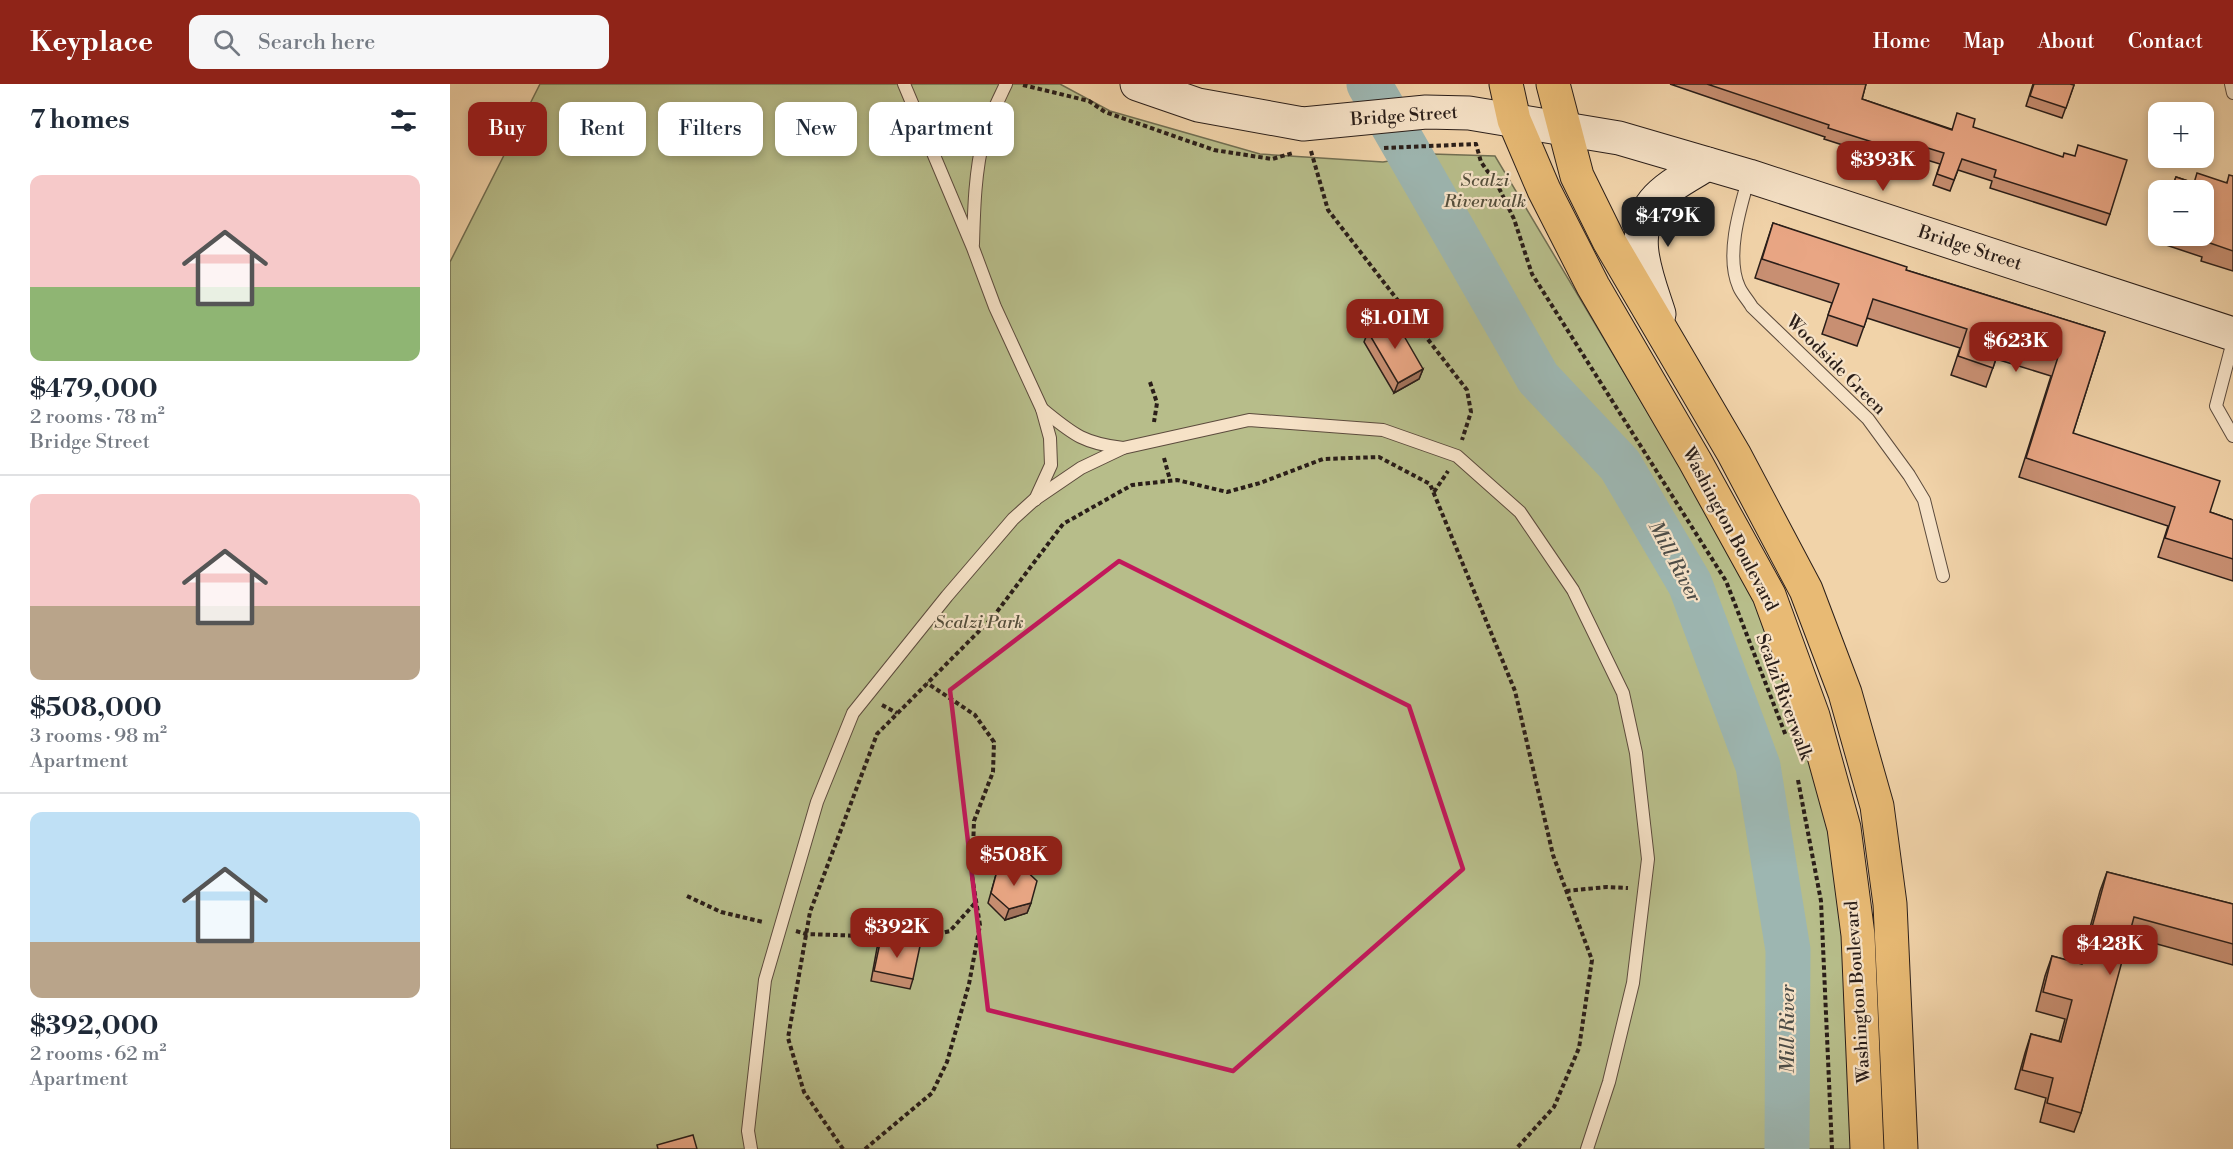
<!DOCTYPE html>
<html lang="en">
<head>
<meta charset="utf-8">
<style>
  body { margin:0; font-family:"Libre Bodoni",serif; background:#f6f6f7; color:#1f2937; height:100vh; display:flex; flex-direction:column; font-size:22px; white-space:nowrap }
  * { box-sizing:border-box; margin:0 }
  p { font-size:20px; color:#747a83 }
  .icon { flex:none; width:33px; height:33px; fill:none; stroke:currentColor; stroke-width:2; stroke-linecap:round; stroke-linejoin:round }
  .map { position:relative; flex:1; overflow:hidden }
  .drawer { display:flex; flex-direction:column; background:#fff; width:450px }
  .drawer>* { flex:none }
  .hud { position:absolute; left:18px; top:18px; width:570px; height:54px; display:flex; gap:12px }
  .controls { position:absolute; left:1698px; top:18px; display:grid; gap:12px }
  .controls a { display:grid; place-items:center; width:66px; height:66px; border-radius:12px; background:#fff; box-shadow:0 3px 9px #0003; font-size:30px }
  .price { position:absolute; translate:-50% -51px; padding:0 14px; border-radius:12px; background:#8f2418; color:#fff; font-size:20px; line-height:39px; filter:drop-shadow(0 2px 3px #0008) }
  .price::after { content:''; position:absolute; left:50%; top:36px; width:18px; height:14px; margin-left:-9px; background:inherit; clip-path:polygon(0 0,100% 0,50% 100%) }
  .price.current { background:#222; color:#fff }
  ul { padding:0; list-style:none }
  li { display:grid; align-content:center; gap:12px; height:318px; padding:0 30px }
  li+li { border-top:2px solid #e0e1e3 }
  li span { display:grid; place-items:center; height:186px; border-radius:12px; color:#555 }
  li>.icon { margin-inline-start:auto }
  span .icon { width:108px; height:108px; fill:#fffc; stroke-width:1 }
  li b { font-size:26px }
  h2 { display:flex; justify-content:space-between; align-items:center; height:72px; padding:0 30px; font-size:26px }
  .chip { padding:0 21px; border-radius:12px; background:#fff; box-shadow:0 3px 9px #0003; font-size:21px; line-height:54px }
  .chip.current { background:#8f2418; color:#fff }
  header { display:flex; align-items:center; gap:36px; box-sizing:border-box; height:84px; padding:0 30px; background:#8f2418; color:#fff }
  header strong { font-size:28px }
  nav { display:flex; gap:33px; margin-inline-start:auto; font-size:21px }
  .search { width:420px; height:54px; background:#f6f6f7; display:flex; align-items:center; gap:15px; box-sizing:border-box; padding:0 21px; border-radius:12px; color:#747a83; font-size:22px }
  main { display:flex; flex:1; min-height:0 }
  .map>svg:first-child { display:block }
  .green { fill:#b7bd8a; stroke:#706e52; stroke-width:1.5 }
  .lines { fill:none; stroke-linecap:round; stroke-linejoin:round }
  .river { stroke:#9db6b1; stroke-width:45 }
  .lane-casing { stroke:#5c4b3d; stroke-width:14 }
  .secondary-casing { stroke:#2a1e19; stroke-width:35 }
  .primary-casing { stroke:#2a1e19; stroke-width:35 }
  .path { stroke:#2a1e19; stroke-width:4; stroke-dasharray:4.5 3; stroke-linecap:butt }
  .lane { stroke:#f6e2c7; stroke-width:12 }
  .secondary { stroke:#f6e2c7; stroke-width:33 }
  .primary { stroke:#e8ba74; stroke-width:33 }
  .wall { fill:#c88f72; stroke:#2a1e19; stroke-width:1.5 }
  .shaded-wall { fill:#a3745c; stroke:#2a1e19; stroke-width:1.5 }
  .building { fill:#e9a684; stroke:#2a1e19; stroke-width:1.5 }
  .marked { fill:none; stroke:#c2185b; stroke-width:4.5; stroke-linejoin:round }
  .labels { text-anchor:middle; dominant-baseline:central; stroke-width:4.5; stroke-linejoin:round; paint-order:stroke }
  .street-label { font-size:18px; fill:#2a1e19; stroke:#f6e2c7 }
  .park-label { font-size:18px; font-style:italic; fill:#544e3b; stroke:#f6e2c7 }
  .water-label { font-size:20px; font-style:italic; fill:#4c4c47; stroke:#f6e2c7 }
</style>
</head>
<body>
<header>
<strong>Keyplace</strong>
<div class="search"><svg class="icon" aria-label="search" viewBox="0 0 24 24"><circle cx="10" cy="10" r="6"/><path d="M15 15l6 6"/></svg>Search here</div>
<nav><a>Home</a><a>Map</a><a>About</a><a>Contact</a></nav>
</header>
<main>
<section class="drawer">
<h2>7 homes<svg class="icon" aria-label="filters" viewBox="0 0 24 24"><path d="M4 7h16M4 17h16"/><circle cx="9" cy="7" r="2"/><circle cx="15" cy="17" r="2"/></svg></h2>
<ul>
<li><span style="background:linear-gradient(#f6c9c9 60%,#8fb573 0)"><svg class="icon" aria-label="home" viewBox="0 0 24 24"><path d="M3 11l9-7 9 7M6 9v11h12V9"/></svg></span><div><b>$479,000</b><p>2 rooms · 78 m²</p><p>Bridge Street</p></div></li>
<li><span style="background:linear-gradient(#f6c9c9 60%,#b9a48a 0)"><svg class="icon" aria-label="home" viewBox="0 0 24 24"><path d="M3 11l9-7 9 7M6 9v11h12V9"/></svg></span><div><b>$508,000</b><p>3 rooms · 98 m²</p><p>Apartment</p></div></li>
<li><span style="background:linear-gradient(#bfe0f5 70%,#b9a48a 0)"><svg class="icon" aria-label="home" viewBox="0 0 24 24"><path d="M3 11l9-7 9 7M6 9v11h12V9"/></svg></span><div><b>$392,000</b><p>2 rooms · 62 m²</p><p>Apartment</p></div></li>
</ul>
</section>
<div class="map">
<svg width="1783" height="1065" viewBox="0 0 1783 1065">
  <rect width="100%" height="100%" fill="#f1d3a9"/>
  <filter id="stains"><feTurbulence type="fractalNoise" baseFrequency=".00333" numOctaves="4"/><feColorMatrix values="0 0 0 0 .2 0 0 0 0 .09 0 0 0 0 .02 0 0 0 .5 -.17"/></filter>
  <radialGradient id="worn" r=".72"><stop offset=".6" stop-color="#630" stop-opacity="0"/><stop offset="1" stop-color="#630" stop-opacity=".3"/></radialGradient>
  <polygon class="green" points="90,0 610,0 660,27 810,70 933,78 982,70 1045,72 1303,505 1369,687 1391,813 1404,1065 0,1065 0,178"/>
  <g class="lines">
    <polyline class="river" points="919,0 1088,294 1170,381 1240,500 1308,682 1338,866 1337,1065"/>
    <defs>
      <g id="lane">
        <polyline points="454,0 523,164 545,223 592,325 600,354 601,381 585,416"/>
        <polyline points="1781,0 1783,9"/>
        <path d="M1299 93C1290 124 1275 172 1289 203 1292 210 1298 216 1302 223L1418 335 1459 391 1474 416 1493 492"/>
        <path d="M523 160C524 124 525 87 534 52 539 34 548 17 556 0"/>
        <polyline points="1783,257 1766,322 1783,352"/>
        <path d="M592 325C623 350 632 359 673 364"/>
        <polyline points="301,1065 298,1047 315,896 367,718 403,629 497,512 563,435 584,416 631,384 673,364 799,336 933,346 1007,372 1070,428 1123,506 1173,609 1186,669 1198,775 1183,899 1159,998 1137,1065"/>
      </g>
      <g id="secondary">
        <polyline points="687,0 748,21 853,40 976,28 1019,29 1169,54 1299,92 1783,250"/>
        <path d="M1209 230C1198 195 1178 151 1204 118 1217 102 1240 91 1257 80"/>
      </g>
      <g id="primary">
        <polyline points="1056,0 1064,36 1094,106 1143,202 1245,377 1319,511 1363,632 1394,744 1408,851 1417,1065"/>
        <polyline points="1103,0 1127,92 1159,157 1284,370 1356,506 1395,609 1427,722 1440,820 1451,1065"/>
      </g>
    </defs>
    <use href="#lane" class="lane-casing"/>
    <use href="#secondary" class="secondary-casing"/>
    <use href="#primary" class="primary-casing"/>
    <g class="path">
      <polyline points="573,1 639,17 655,28 764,66 822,75 843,69"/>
      <polyline points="934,64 1026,60 1031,78 1048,102 1064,135 1082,190 1276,497 1336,652"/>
      <polyline points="861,67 878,126 1017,306 1021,328 1012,356"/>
      <polyline points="700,298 707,319 704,338"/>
      <polyline points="714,374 720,396"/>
      <polyline points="984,408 998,387"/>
      <polyline points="432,621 447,629"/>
      <polyline points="1348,696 1371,817 1382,1065"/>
      <polyline points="1116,807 1157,803 1178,804"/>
      <polyline points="237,812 271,828 313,838"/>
      <polyline points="346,847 356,850 470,854 500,847 526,818"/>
      <polyline points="393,1065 354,1008 338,954 360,828 427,650 543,533 613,440 682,401 727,396 777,408 810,399 873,375 929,373 980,400 1065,607 1103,771 1142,876 1129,964 1104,1023 1066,1065"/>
      <polyline points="415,1065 482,1009 497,978 519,900 530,841 522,792 524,737 543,688 544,658 525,631 477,599"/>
    </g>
    <use href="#lane" class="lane"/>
    <use href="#secondary" class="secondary"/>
    <use href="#primary" class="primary"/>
  </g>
  <g class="wall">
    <polygon points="1220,0 1416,0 1412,15 1501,45 1523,43 1660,130 1656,141 1540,104 1542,97 1508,86 1500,107 1483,101 1490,80 1467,73 1465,79 1451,75 1449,79 1374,55 1375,53"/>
    <polygon points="1583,0 1624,1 1612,34 1576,22"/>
    <polygon points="1783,92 1783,187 1751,177 1752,173 1704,157 1708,143 1708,152 1754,152 1754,106 1721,106 1726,93 1744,99 1776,99"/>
    <polygon points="1323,139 1456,186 1655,248 1623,349 1760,428 1783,436 1783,497 1708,473 1718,442 1569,393 1601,292 1546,275 1536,303 1501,291 1510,264 1417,234 1407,262 1372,250 1382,219 1305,194"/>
    <polygon points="918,248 973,285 969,295 944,309 914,258"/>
    <polygon points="547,787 581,819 577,829 555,836 538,819"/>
    <polygon points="1657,788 1783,820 1783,881 1678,852 1631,1029 1624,1048 1590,1038 1596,1014 1565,1005 1575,969 1581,950 1609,957 1615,935 1586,927 1595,892 1602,872 1630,880 1650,807"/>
    <polygon points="431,854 463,895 460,905 421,897 427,864"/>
  </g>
  <g class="shaded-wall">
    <polygon points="973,285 969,295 944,309 948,299"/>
    <polygon points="581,819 577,829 555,836 559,825"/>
  </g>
  <g class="building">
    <polygon points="1257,0 1416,0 1412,15 1502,46 1507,29 1525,35 1523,43 1613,73 1614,69 1625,72 1628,61 1677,76 1660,130 1544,93 1546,86 1512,75 1504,96 1487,90 1494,69 1471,62 1469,68 1455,63 1454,68 1378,44 1379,41"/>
    <polygon points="1584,0 1620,0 1624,1 1616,24 1580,12"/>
    <polygon points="1747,89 1777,99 1779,91 1783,92 1783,167 1757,158 1758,155 1748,152 1754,152 1754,106 1721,106 1726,93 1744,99"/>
    <polygon points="1323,139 1457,183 1456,186 1655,248 1623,349 1770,397 1760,428 1783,436 1783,475 1715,454 1725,423 1576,374 1608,273 1552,255 1543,284 1508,272 1517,245 1423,215 1414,243 1378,231 1389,200 1312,175"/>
    <polygon points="943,233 973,285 948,299 918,248"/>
    <polygon points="570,781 587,797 581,819 559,825 541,809 547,787"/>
    <polygon points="1657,788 1783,820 1783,860 1684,833 1631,1029 1597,1019 1603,994 1572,986 1581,950 1611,958 1622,916 1593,908 1602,872 1632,880"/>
    <polygon points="431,854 470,862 463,895 424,887"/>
    <polygon points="243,1051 247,1065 208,1065 207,1061"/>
  </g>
  <path class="marked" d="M669 477 959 622 1013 785 783 987 538 926 500 606Z"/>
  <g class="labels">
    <g class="street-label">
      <text transform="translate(954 32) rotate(-4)">Bridge Street</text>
      <text transform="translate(1520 164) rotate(18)">Bridge Street</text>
      <text transform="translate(1386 281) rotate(45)">Woodside Green</text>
      <text transform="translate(1280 445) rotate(62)">Washington Boulevard</text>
      <text transform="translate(1334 613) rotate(70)">Scalzi Riverwalk</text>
      <text transform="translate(1408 908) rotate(-94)">Washington Boulevard</text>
    </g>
    <g class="park-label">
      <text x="1035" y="96">Scalzi<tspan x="1035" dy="21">Riverwalk</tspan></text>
      <text x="529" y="538">Scalzi Park</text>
    </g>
    <g class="water-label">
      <text transform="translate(1224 478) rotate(62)">Mill River</text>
      <text transform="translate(1338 945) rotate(-90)">Mill River</text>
    </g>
  </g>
  <rect width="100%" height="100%" filter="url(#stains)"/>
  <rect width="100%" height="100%" fill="url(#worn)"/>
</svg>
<div class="controls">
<a>+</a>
<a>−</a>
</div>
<b class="price" style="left:1433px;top:108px">$393K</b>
<b class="price current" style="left:1218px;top:164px">$479K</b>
<b class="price" style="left:945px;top:266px">$1.01M</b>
<b class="price" style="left:1566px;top:289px">$623K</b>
<b class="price" style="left:564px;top:803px">$508K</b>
<b class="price" style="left:447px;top:875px">$392K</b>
<b class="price" style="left:1660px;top:892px">$428K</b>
<div class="hud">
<a class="chip current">Buy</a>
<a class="chip">Rent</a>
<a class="chip">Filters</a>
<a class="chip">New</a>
<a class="chip">Apartment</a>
</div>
</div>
</main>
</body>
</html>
